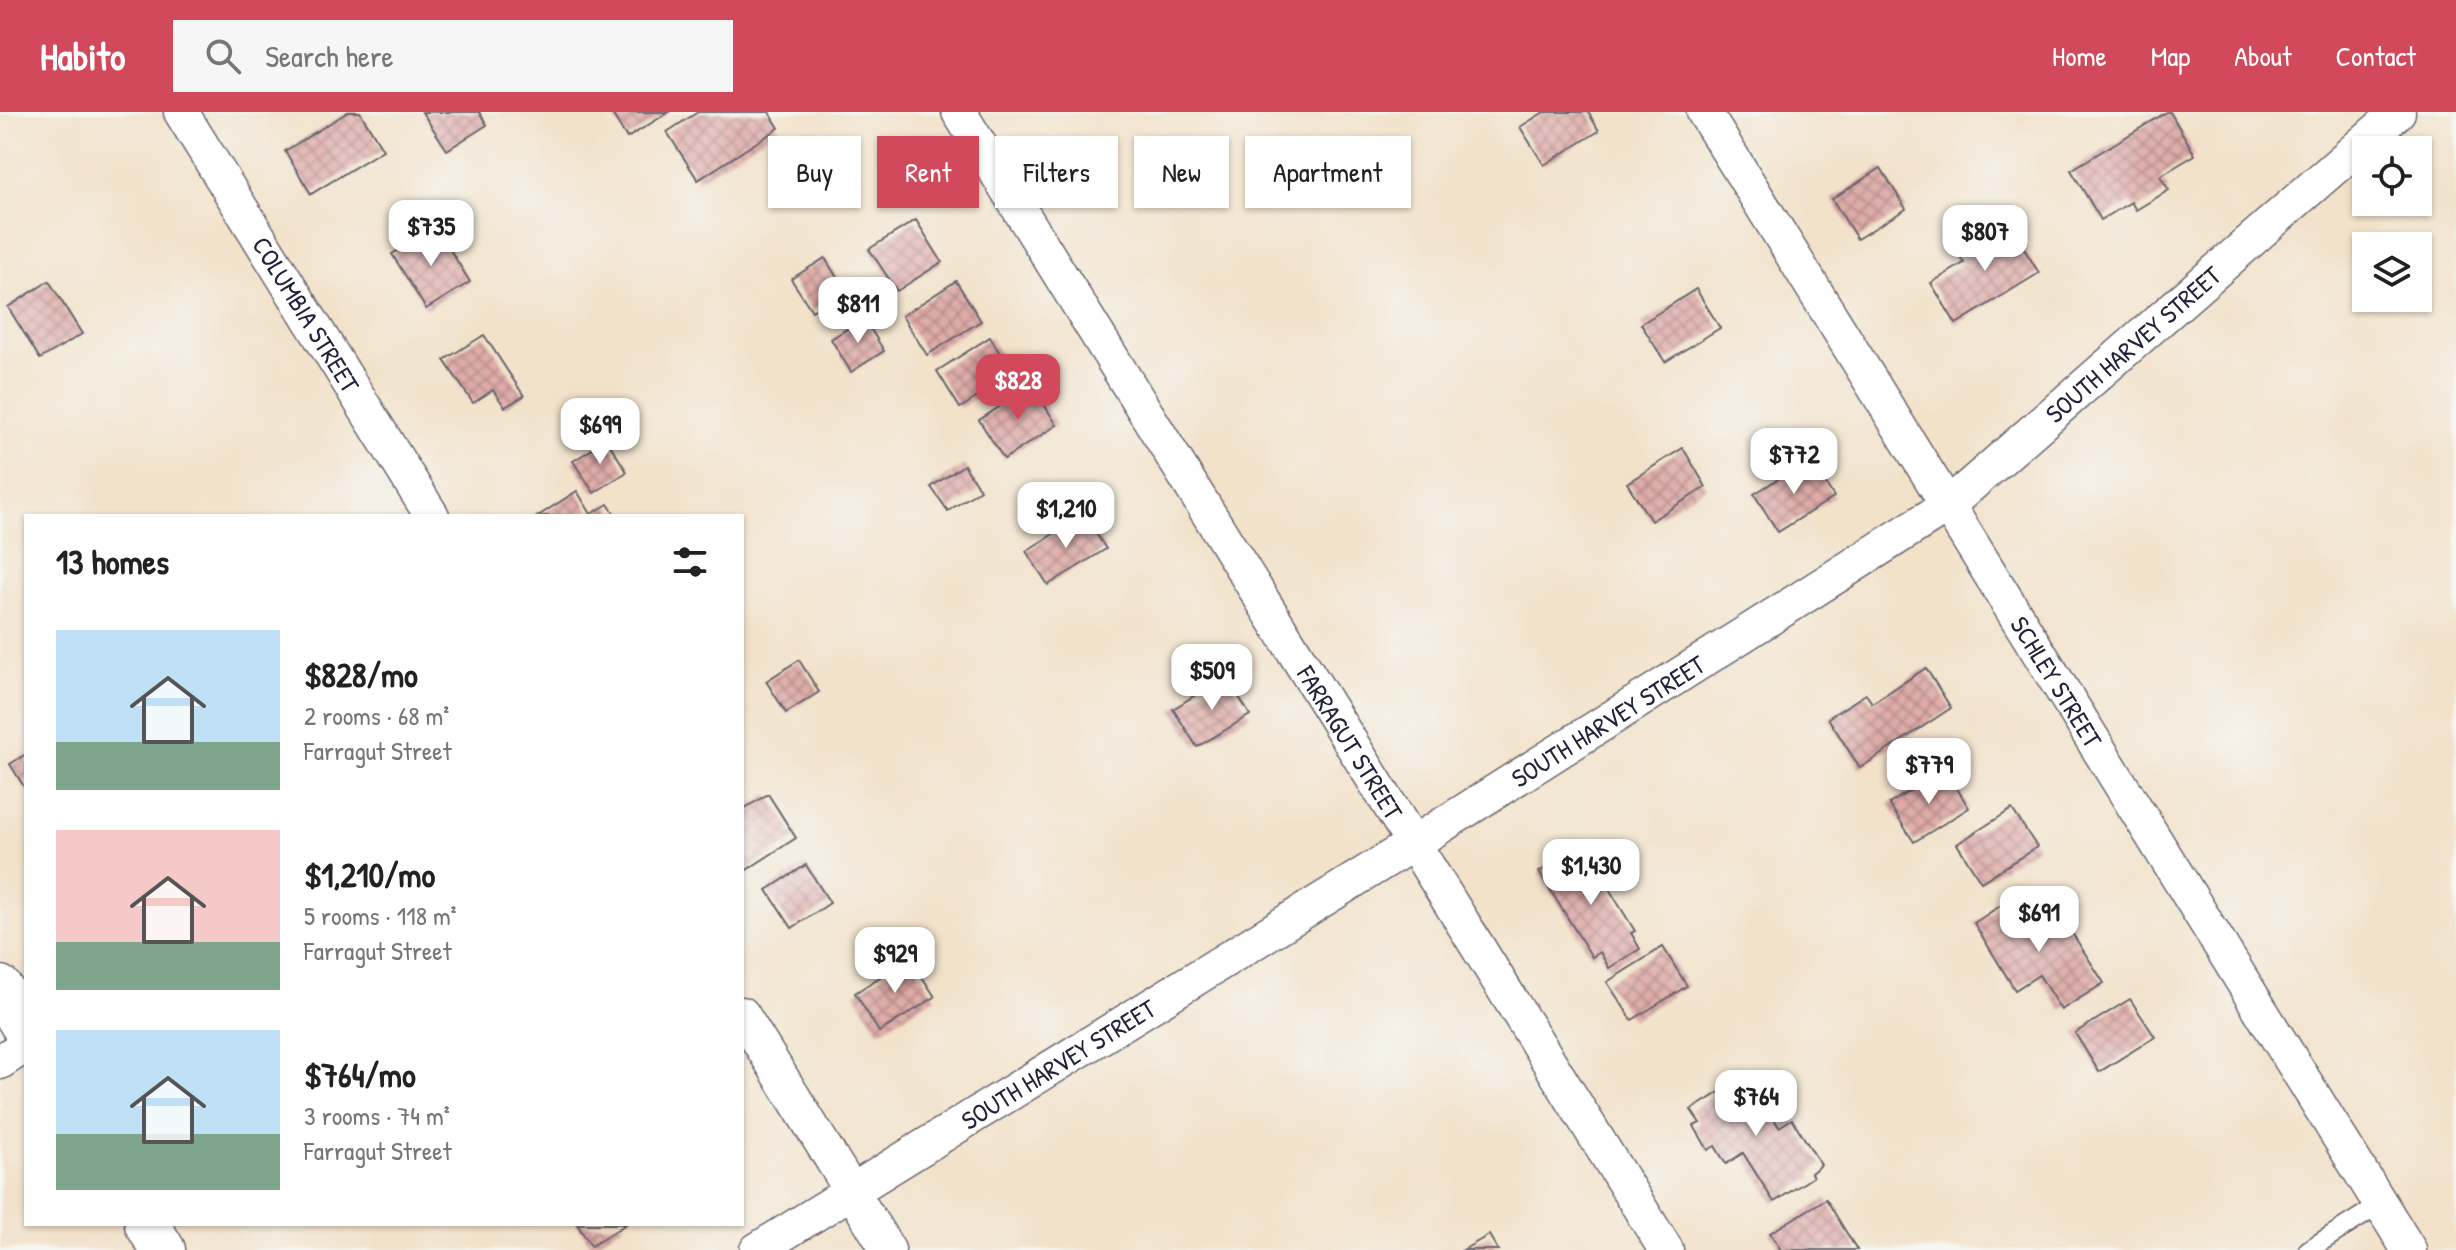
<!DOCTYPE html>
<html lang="en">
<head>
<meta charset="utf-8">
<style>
  body { margin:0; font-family:"Patrick Hand",sans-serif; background:#f6f6f6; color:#222; height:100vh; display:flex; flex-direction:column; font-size:30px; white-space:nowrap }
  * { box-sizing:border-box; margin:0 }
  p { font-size:26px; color:#767676 }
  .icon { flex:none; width:44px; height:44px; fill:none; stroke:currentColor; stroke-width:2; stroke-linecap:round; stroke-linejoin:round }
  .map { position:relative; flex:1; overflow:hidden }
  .drawer { position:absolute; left:24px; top:402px; width:720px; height:712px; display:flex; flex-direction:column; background:#fff; border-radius:0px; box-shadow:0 2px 6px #0004 }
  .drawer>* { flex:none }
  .top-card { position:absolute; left:768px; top:24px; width:760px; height:72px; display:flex; gap:16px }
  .controls { position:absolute; left:2352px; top:24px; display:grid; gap:16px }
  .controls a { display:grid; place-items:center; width:80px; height:80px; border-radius:0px; background:#fff; box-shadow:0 2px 6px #0004; font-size:40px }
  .price { position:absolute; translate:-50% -68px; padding:0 18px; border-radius:16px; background:#fff; color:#222; font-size:26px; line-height:52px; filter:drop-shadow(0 2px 4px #0008) }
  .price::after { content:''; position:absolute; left:50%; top:48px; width:24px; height:18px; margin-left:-12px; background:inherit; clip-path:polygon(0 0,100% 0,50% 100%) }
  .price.on { background:#d1495b; color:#fff }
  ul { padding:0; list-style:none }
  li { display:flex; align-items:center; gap:24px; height:200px; padding:0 32px }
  li span { display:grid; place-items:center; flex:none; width:224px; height:160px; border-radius:0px; color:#555 }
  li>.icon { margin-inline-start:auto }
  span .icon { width:96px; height:96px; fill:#fffc; stroke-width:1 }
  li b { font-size:34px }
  h2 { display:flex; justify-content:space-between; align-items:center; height:96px; padding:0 32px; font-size:34px }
  .pill { padding:0 28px; border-radius:0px; background:#fff; box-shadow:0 2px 6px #0004; font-size:28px; line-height:72px }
  .pill.on { background:#d1495b; color:#fff }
  header { display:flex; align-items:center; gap:48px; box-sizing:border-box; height:112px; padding:0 40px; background:#d1495b; color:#fff }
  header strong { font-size:38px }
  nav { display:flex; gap:44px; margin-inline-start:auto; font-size:28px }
  .search { width:560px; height:72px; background:#f6f6f6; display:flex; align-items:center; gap:20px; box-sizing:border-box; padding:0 28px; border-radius:0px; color:#767676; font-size:30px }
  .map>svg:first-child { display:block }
  .building { fill:url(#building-cross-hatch) }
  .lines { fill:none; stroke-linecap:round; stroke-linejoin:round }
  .lane-casing { stroke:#6b656d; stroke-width:21 }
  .street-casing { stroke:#6b656d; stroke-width:37 }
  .secondary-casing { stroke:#6b656d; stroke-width:47 }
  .lane { stroke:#fff; stroke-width:18 }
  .street { stroke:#fff; stroke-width:34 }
  .secondary { stroke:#fff; stroke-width:44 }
  .labels { text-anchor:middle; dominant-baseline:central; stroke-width:7; stroke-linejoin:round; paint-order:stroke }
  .street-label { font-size:26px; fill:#22223b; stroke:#f6f6f2 }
</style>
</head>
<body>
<header>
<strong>Habito</strong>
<div class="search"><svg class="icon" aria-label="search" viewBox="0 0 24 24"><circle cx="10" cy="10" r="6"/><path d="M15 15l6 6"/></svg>Search here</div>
<nav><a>Home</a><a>Map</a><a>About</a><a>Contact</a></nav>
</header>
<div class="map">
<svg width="2456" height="1138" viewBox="0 0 2456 1138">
  <defs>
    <pattern id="building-cross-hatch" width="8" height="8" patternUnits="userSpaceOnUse" patternTransform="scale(2)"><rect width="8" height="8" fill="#dfaca9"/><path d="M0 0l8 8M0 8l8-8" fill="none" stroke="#b48c8b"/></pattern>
  </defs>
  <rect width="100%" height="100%" fill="#f6f6f2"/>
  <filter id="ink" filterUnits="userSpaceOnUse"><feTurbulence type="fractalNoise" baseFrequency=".0125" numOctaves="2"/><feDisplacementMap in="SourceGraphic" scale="16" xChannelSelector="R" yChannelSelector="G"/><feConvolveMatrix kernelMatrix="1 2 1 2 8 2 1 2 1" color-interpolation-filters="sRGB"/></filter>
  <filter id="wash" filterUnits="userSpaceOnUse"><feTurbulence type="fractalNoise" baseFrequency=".006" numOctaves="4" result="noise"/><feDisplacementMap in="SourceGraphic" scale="32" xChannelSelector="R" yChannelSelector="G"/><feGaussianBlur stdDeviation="1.8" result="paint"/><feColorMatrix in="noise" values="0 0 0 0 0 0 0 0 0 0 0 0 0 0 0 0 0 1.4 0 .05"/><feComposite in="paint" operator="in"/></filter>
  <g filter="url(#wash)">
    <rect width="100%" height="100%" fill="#f2e2ca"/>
    <g id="blocks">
      <g class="building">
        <polygon points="348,0 360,0 383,38 311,82 285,39"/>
        <polygon points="422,0 479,0 487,13 447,38"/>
        <polygon points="611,0 669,0 627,26"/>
        <polygon points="698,0 769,0 779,16 698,68 667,20"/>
        <polygon points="1544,0 1588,0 1599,19 1544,53 1520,15"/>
        <polygon points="2167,0 2170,0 2195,43 2160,64 2169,78 2136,98 2131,90 2101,108 2071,58"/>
        <polygon points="1881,56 1906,97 1857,127 1832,87"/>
        <polygon points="916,108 942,150 897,179 869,137"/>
        <polygon points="2007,109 2039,161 1956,212 1931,171 1964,151 1957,140"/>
        <polygon points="436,115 470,170 426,197 392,142"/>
        <polygon points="825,146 845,179 812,199 791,167"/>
        <polygon points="49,169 82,222 40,247 8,195"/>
        <polygon points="956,169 981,209 927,243 902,204"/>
        <polygon points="1696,177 1720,216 1665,250 1641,212"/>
        <polygon points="864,206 884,239 851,260 831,227"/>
        <polygon points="484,223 524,284 505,295 493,278 473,291 444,248"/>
        <polygon points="990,225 1013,263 960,296 937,259"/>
        <polygon points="1032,274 1057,313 1004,347 979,308"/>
        <polygon points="607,328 627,360 594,381 573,349"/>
        <polygon points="1683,336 1706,375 1651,409 1627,371"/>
        <polygon points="1810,347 1834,385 1778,420 1754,382"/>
        <polygon points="964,353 980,378 948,399 931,375"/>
        <polygon points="577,379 591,402 608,392 616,404 538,404"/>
        <polygon points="1084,403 1106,437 1048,473 1026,439"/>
        <polygon points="799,548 819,580 786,601 766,569"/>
        <polygon points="1926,556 1951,596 1860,656 1828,606 1866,582 1872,591"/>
        <polygon points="1226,564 1250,603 1197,635 1173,597"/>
        <polygon points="26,642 26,678 10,652"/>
        <polygon points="1945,657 1969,696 1914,730 1889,692"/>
        <polygon points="768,682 796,726 742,761 742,698"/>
        <polygon points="2012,697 2037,735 1981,770 1957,732"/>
        <polygon points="1582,733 1635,819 1631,821 1640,837 1609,856 1600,840 1592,845 1539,760"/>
        <polygon points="806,753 830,791 792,816 767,778"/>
        <polygon points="2009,788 2029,820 2059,801 2104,871 2061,898 2039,863 2015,878 1974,811"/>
        <polygon points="1663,835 1687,874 1632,908 1607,870"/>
        <polygon points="910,846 935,885 879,920 855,881"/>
        <polygon points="2130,887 2155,925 2099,960 2075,921"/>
        <polygon points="1747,963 1779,1015 1792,1007 1821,1053 1811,1061 1813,1065 1774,1090 1743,1041 1726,1052 1715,1034 1708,1038 1694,1014 1700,1011 1691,998"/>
        <polygon points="1826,1087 1857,1138 1781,1138 1770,1121"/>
        <polygon points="577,1112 626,1112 591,1134"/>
        <polygon points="1489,1123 1498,1138 1463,1138"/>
      </g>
    </g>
  </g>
  <g filter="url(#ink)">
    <use href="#blocks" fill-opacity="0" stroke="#6b656d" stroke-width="2"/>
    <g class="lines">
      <defs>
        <polyline id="lane" points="2308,1138 2381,1092"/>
        <g id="street">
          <path id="s1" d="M181 0 432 404"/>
          <path id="s2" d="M959 0 1666 1138"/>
          <path id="s3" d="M1704 0 2409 1138"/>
          <polyline points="742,902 888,1138"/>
          <polyline points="0,950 26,933"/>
          <path id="s4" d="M757 1138 1414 731 1947 394 2398 0"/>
        </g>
        <g id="secondary">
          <polyline points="0,876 26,918"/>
          <polyline points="147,1112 163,1138"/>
        </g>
      </defs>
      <use href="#lane" class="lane-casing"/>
      <use href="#street" class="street-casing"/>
      <use href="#secondary" class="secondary-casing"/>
      <use href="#lane" class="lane"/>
      <use href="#street" class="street"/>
      <use href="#secondary" class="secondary"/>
    </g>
  </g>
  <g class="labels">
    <g class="street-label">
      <text stroke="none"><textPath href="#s1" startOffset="238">COLUMBIA STREET</textPath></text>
      <text stroke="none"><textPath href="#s4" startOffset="1650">SOUTH HARVEY STREET</textPath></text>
      <text stroke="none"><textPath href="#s3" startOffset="670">SCHLEY STREET</textPath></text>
      <text stroke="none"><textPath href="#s4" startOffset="1002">SOUTH HARVEY STREET</textPath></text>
      <text stroke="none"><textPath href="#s2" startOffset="742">FARRAGUT STREET</textPath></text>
      <text stroke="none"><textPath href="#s4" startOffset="354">SOUTH HARVEY STREET</textPath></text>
    </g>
  </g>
</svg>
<div class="controls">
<a><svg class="icon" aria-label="locate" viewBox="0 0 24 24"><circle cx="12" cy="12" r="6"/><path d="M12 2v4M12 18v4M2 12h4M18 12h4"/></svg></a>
<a><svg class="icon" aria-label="layers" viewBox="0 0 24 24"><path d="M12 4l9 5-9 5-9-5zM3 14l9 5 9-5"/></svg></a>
</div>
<b class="price" style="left:431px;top:156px">$735</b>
<b class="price" style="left:1985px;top:161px">$807</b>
<b class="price" style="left:858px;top:233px">$811</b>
<b class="price on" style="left:1018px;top:310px">$828</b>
<b class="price" style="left:600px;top:354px">$699</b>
<b class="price" style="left:1794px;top:384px">$772</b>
<b class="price" style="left:1066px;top:438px">$1,210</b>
<b class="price" style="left:1212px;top:600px">$509</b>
<b class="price" style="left:1929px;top:694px">$779</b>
<b class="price" style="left:1591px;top:795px">$1,430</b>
<b class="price" style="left:2039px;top:842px">$691</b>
<b class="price" style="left:895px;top:883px">$929</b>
<b class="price" style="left:1756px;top:1026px">$764</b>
<div class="top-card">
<a class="pill">Buy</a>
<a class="pill on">Rent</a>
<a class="pill">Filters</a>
<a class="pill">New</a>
<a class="pill">Apartment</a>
</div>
<section class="drawer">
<h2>13 homes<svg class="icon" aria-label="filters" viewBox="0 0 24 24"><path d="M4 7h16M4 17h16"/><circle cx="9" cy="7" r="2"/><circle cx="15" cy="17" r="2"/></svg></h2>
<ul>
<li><span style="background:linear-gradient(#bfe0f5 70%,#7fa58c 0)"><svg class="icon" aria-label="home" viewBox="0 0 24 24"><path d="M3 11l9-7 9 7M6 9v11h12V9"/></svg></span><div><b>$828/mo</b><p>2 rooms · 68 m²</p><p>Farragut Street</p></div></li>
<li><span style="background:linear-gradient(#f6c9c9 70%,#7fa58c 0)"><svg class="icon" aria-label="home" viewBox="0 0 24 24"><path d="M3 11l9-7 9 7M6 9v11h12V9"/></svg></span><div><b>$1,210/mo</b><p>5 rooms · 118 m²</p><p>Farragut Street</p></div></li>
<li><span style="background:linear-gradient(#bfe0f5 65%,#7fa58c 0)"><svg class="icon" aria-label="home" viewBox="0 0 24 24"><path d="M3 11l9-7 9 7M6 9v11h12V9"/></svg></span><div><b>$764/mo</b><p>3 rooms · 74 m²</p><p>Farragut Street</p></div></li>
</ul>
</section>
</div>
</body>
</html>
